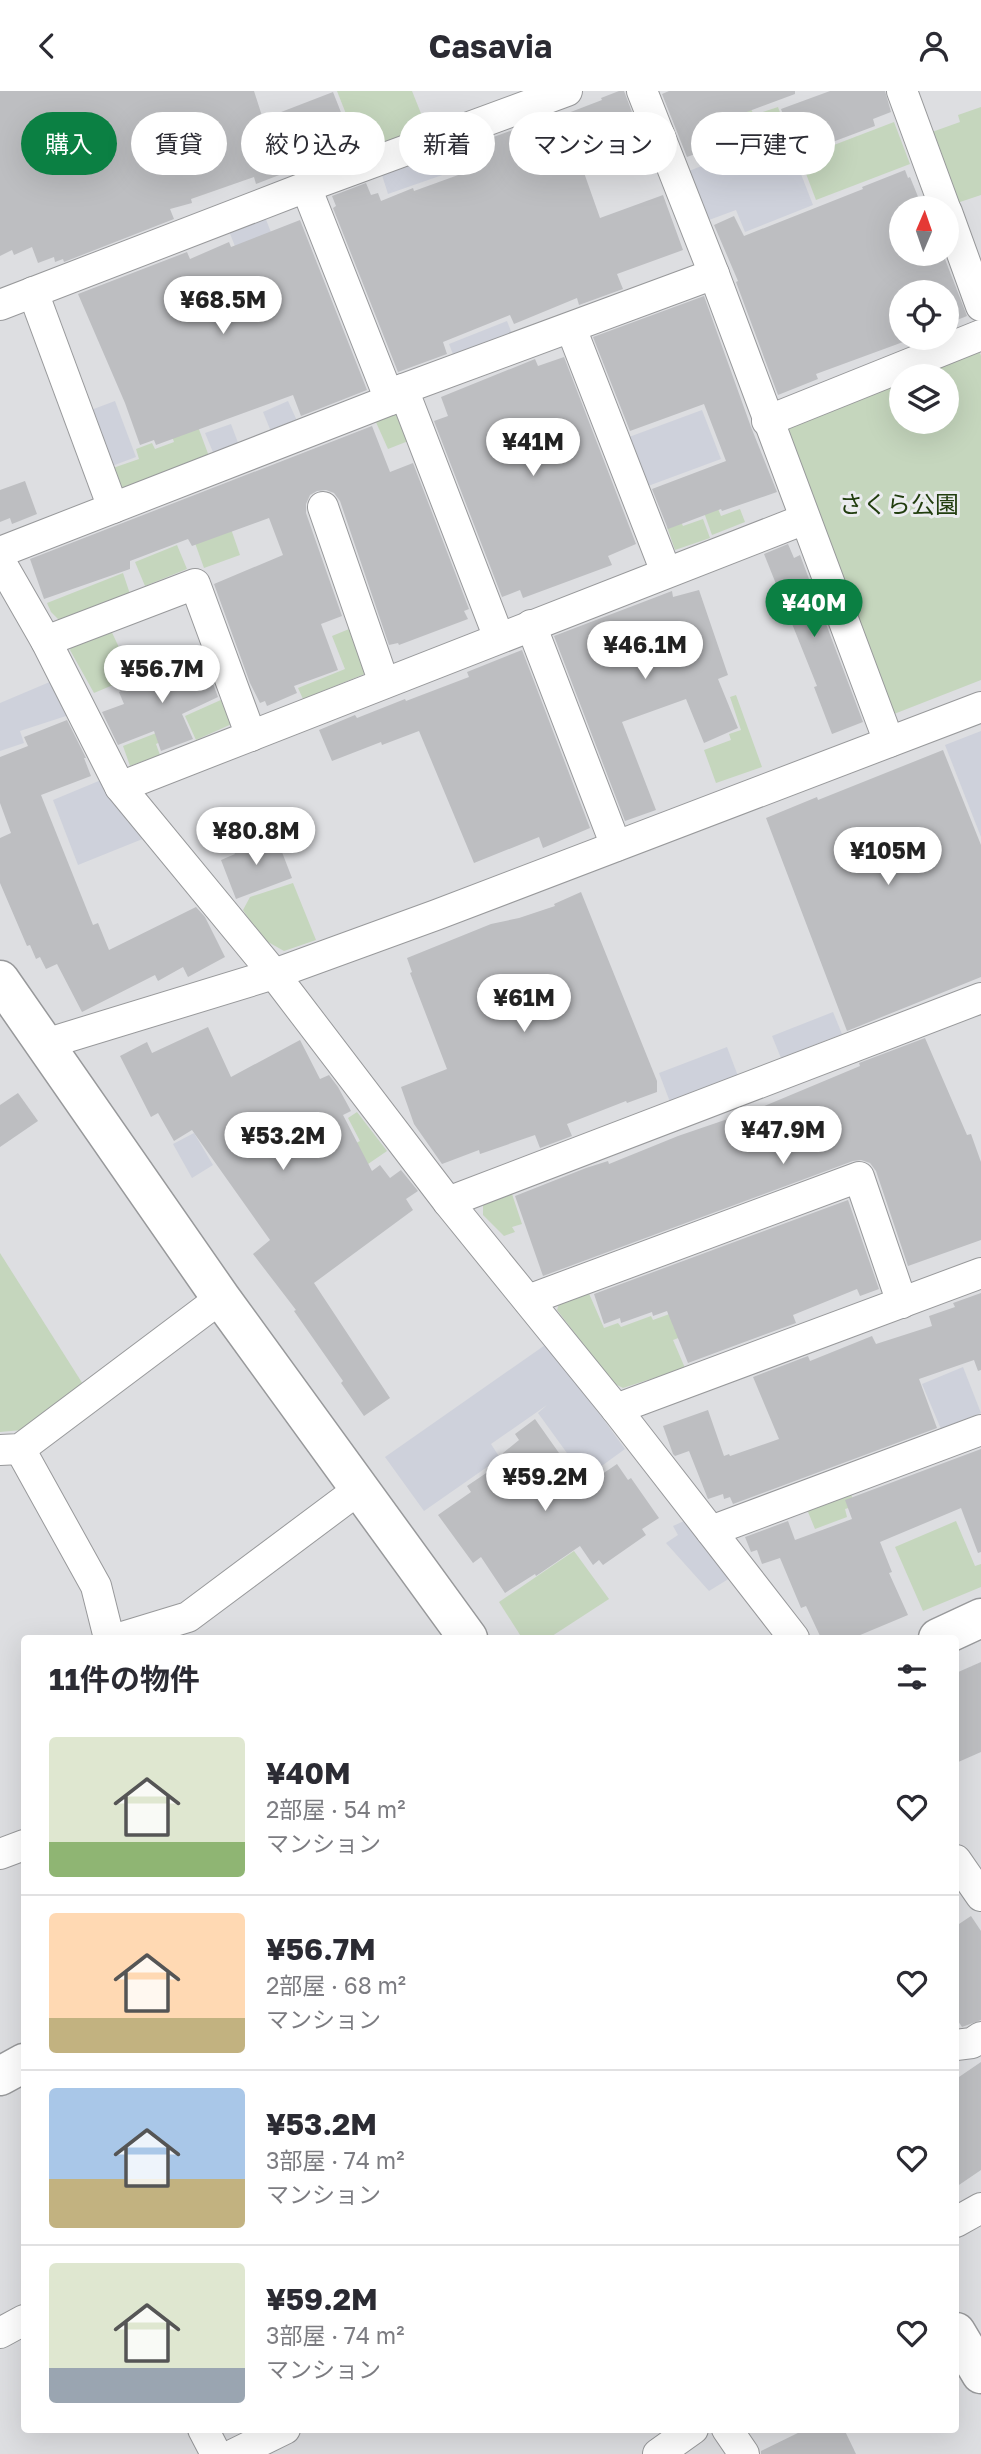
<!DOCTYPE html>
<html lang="ja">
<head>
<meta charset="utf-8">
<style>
  body { margin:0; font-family:"Golos Text","Noto Sans JP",sans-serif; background:#f2f2f3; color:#2b2b33; height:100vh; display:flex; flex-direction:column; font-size:26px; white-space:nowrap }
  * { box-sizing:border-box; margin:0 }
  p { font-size:23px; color:#7c7c81 }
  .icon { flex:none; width:38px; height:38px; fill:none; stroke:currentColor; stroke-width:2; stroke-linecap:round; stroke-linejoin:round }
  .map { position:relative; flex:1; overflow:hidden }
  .side { position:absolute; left:21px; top:1544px; width:938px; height:798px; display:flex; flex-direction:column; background:#fff; border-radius:7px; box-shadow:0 7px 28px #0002 }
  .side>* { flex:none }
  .top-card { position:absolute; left:21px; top:21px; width:940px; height:63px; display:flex; gap:14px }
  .needle { width:46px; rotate:2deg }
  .tools { position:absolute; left:889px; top:105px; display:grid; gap:14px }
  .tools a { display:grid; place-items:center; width:70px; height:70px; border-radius:50%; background:#fff; box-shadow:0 7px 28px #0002; font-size:35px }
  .price { position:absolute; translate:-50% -60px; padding:0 16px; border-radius:24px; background:#fff; color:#222; font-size:23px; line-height:46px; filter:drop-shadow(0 2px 4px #0008) }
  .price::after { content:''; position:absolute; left:50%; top:42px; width:21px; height:16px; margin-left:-10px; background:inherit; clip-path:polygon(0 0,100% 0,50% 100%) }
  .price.selected { background:#0b8043; color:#fff }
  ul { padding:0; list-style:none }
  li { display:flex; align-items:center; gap:21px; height:175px; padding:0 28px }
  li+li { border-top:2px solid #e1e1e2 }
  li span { display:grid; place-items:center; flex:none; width:196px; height:140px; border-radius:7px; color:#555 }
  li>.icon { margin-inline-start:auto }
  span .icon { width:84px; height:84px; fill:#fffc; stroke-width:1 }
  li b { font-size:30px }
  h2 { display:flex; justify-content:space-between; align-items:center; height:84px; padding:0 28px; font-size:30px }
  .pill { padding:0 24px; border-radius:32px; background:#fff; box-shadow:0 7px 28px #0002; font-size:24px; line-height:63px }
  .pill.selected { background:#0b8043; color:#fff }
  header { display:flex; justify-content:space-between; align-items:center; height:91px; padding:0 28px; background:#fff; font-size:32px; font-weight:700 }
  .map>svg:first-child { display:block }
  .built { fill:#ced1db }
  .green { fill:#c5d6bd }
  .building { fill:#bdbec1 }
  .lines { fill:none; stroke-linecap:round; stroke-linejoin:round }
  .street-casing { stroke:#98999b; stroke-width:32 }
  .secondary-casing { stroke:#98999b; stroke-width:41 }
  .street { stroke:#fff; stroke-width:30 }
  .secondary { stroke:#fff; stroke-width:38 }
  .labels { text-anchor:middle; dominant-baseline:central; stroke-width:6; stroke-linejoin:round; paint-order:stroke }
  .park-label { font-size:24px; fill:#213d0e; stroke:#ebecef }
</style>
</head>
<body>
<header><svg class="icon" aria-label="back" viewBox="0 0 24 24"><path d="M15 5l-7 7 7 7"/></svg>Casavia<svg class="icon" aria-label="person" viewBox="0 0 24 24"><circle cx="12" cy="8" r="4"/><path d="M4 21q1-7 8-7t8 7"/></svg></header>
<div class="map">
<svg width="981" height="2363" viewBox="0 0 981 2363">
  <rect width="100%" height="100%" fill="#dddee1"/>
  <g class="built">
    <polygon points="785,42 813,114 745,141 736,119 709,129 689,80"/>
    <polygon points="445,63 451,81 388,103 382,84"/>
    <polygon points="265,126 274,149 238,163 229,140"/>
    <polygon points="507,230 514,248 456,271 449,253"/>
    <polygon points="115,310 136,366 112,375 91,319"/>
    <polygon points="288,310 298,332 272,343 263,321"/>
    <polygon points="702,319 721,368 648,395 629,346"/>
    <polygon points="231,333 240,357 215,366 205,342"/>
    <polygon points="52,590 69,624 20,640 24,652 0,660 0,612"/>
    <polygon points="981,640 981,746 945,654"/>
    <polygon points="106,687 145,747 78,774 53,709"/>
    <polygon points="833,921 842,943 781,967 772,945"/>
    <polygon points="727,956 738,985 670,1011 659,982"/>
    <polygon points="194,1042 213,1074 192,1087 173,1053"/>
    <polygon points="548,1252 625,1358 585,1387 538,1322 547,1314 491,1353 500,1367 424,1420 385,1366"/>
    <polygon points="963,1276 981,1322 941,1338 922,1293"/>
    <polygon points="684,1430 730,1487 709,1500 666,1452 678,1444 673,1435"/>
  </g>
  <g class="green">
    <polygon points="337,0 412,0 426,35 361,61"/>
    <polygon points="778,16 786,38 721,62 710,33 751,18 754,24"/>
    <polygon points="981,16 981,104 957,112 932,41 960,31 958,24"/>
    <polygon points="894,31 910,73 816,109 800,67"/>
    <polygon points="978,256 981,265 981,589 894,623 780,332 901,285 901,331 947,331 947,285 902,285"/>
    <polygon points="398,319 416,347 388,358 375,329"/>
    <polygon points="197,333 210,368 129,398 120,396 113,377 139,368 136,358 152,352 155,358 174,351 171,342"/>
    <polygon points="714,408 721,425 740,418 745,431 712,444 701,413"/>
    <polygon points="703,428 710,447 675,459 667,436 681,431 683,435"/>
    <polygon points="231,438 240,464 204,477 195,452"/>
    <polygon points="177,454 187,478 145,495 135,471"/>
    <polygon points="123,482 130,503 60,530 51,521 47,512"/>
    <polygon points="108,533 123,565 139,560 146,580 94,602 70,559 74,549"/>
    <polygon points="354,536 367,582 303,608 298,597 345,578 332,545"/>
    <polygon points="736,604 762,676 716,692 704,659 731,649 729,643 741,639 730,606"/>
    <polygon points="223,608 234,632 196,649 185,625"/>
    <polygon points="164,639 167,648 156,653 160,664 130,675 123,655"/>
    <polygon points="293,792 316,849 284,860 261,847 243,819 250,806"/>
    <polygon points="357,1021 387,1060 314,1110 345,1058 360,1050 348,1027"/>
    <polygon points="512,1103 522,1133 512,1136 515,1141 504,1145 483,1124 483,1112"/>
    <polygon points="0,1162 86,1298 22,1339 0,1341"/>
    <polygon points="587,1198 604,1237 618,1232 621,1236 651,1225 653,1229 694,1214 705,1237 673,1249 685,1277 623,1297 613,1292 557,1219 561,1207"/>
    <polygon points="850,1400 855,1415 845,1418 847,1426 815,1438 806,1416"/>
    <polygon points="956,1430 975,1475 981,1473 981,1496 923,1520 895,1456"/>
    <polygon points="574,1460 609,1508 549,1547 522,1547 499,1511"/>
  </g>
  <g class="building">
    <polygon points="0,0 254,0 263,28 333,1 355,57 352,58 353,60 319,72 318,69 256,93 254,86 191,108 192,112 170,118 174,128 64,171 63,168 55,171 54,166 38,172 32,156 14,164 12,159 0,165"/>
    <polygon points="619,0 624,0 644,53 582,76 600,127 663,104 683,159 617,183 623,198 579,214 577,207 514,233 510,224 443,251 447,263 398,281 333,117 336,115 332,105 366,92 371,104 378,102 381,110 413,97 414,100 461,83 460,81 468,78 460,58 554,24 555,27 602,9 601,7"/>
    <polygon points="669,0 795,0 795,3 709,35 716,55 687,66 662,3"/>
    <polygon points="830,0 885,0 891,21 873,28 875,35 798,64 781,18"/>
    <polygon points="905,79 908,87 910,86 921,113 910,117 901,117 901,163 943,163 967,225 947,233 947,201 901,201 901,247 914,247 816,283 818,288 778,304 736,191 738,190 714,134 734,125 744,145 863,98 862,96"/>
    <polygon points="300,129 367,299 301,325 293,304 156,354 154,349 140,354 125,312 78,203 187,161 190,168 229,151 231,156"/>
    <polygon points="704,205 751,336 777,401 722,420 721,418 668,438 652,398 726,370 704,313 630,340 593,246"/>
    <polygon points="564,266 636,453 608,465 612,474 523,507 520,499 502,506 434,330 448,325 441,306 535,268 538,275"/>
    <polygon points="372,335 390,381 413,372 469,518 464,520 468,528 399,554 398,552 389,554 340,410 334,402 326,399 317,400 310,404 306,413 306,422 342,525 321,533 338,579 294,595 297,602 267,615 265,610 260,612 250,592 214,493 283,464 269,427 192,455 188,448 130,470 130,478 44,508 30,468"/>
    <polygon points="25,390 37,423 12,433 10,427 0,431 0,399"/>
    <polygon points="788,453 794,467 800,464 863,631 832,643 814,596 817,595 764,463"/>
    <polygon points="699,499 728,584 718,588 738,637 704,652 686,608 622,631 656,719 625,730 554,545 672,500 673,506"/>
    <polygon points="522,559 590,737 543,757 539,746 474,772 419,640 382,654 381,651 332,670 319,639 355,624 357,627 405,608 406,610 469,586 467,581"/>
    <polygon points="202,564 218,606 182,623 193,648 161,660 154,640 118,654 102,621 124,613 119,601"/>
    <polygon points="67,629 86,667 84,667 91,685 41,704 93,834 98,832 109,859 196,816 205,826 225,866 188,886 183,876 158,890 155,884 82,921 57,873 46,878 40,866 36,868 30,854 27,855 0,792 0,747 11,742 0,712 0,666 28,655 24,646"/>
    <polygon points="943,659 981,754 981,886 847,940 766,727 817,706 818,709"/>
    <polygon points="275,743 292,787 236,808 221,769 235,763 233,759"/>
    <polygon points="581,801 657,990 657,1001 627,1012 626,1010 567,1033 572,1045 540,1057 535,1044 480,1063 479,1059 442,1073 414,1033 401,996 447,978 410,882 412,881 407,867 491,833 519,827 555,815 554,813"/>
    <polygon points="208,936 231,986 300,949 320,988 329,984 338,996 351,1020 343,1024 372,1080 380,1074 390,1087 401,1079 418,1100 406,1108 413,1119 314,1192 390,1307 364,1325 341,1292 343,1290 294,1220 296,1219 253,1163 270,1149 192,1039 174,1050 158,1022 151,1026 120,965 147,951 152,962"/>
    <polygon points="925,947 967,1044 971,1043 981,1071 981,1149 908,1175 876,1080 870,1072 861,1069 853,1070 543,1185 515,1105 586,1077 608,1070 609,1073 678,1045 757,1018 860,975 859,972"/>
    <polygon points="18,1002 38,1030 0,1056 0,1014"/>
    <polygon points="848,1109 879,1198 860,1205 857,1198 793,1224 796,1232 688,1272 667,1220 653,1225 652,1221 621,1232 620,1227 604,1233 594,1203"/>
    <polygon points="981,1202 981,1279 978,1280 974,1269 919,1288 937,1337 733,1413 730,1406 724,1408 723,1403 708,1408 689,1360 675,1365 673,1363 663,1335 708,1319 724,1365 729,1363 730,1365 779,1348 753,1286 808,1265 810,1270 872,1245 876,1253 932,1235 929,1225 955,1216 953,1212"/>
    <polygon points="535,1328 583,1396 617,1373 628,1389 631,1387 659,1427 642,1438 646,1444 603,1474 599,1469 593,1474 580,1455 536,1485 535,1483 505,1502 481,1466 473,1472 438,1424 471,1401 467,1395 507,1368 503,1362 519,1349 515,1343"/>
    <polygon points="981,1358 981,1461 978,1462 961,1417 880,1451 892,1481 889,1482 908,1524 853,1547 821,1547 806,1515 801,1517 780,1467 762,1473 757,1459 751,1461 745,1446 788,1430 795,1449 852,1428 845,1409"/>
    <polygon points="981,1571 981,1661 956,1672 956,1582"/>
    <polygon points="971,1825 981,1840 981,1929 962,1936 956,1927 956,1835"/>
    <polygon points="981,1971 981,2079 956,2096 956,1988"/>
    <polygon points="806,2338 844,2338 856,2363 761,2363 761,2360"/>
  </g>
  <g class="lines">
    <defs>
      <g id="street">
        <polyline points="642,0 714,183 889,651"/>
        <polyline points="902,0 945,117"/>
        <polyline points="306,96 390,309"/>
        <polyline points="947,121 981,215"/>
        <polyline points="33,201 113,417"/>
        <polyline points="0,214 306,96 567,0"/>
        <polyline points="571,237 666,481"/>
        <polyline points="403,298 499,547"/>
        <polyline points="767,330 981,244"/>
        <polyline points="323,416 384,592"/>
        <polyline points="0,461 390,309 403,298 714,183"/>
        <polyline points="0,470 46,550 120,696 274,883 448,1111 616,1318 794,1547"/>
        <polyline points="531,534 616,755"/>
        <polyline points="46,550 195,493 251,645"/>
        <polyline points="120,696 805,428"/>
        <polyline points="45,953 274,883 436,824 981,616"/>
        <polyline points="448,1111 981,907"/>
        <polyline points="528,1209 859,1086 902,1212"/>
        <polyline points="616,1318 981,1182"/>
        <polyline points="20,1358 96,1495 109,1547"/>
        <polyline points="0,1359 20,1358 221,1207"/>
        <polyline points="711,1440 981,1339"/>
        <polyline points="119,1547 188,1526 358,1399"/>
        <polyline points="0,1763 24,1754"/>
        <polyline points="956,1769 981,1805"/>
        <polyline points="956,1954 972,1952 981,1946"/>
        <polyline points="956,2131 981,2117"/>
        <polyline points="0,2242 24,2229"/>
        <polyline points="203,2338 216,2363"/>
        <polyline points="727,2338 744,2363"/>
        <polyline points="234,2363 285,2338"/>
        <polyline points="658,2363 693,2338"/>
      </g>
      <g id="secondary">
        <polyline points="0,889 221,1207 468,1547"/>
        <polyline points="938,1547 981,1527"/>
        <polyline points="0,1985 24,1972"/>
        <polyline points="956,2241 981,2283"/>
      </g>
    </defs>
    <use href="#street" class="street-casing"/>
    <use href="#secondary" class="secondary-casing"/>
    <use href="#street" class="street"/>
    <use href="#secondary" class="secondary"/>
  </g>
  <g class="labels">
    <g class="park-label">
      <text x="899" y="412">さくら公園</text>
    </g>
  </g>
</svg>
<div class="tools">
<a><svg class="needle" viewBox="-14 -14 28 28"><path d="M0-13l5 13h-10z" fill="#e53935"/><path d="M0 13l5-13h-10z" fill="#7c7c81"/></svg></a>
<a><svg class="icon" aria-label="locate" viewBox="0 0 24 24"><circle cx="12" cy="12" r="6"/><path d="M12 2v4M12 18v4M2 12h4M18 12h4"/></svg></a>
<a><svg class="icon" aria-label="layers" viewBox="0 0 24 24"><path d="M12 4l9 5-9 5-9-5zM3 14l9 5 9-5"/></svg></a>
</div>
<b class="price" style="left:223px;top:245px">¥68.5M</b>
<b class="price" style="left:533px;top:387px">¥41M</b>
<b class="price selected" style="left:814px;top:548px">¥40M</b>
<b class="price" style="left:645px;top:590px">¥46.1M</b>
<b class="price" style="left:162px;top:614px">¥56.7M</b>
<b class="price" style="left:256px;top:776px">¥80.8M</b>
<b class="price" style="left:888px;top:796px">¥105M</b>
<b class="price" style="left:524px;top:943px">¥61M</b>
<b class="price" style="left:783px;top:1075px">¥47.9M</b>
<b class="price" style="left:283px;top:1081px">¥53.2M</b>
<b class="price" style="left:545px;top:1422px">¥59.2M</b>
<div class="top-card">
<a class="pill selected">購入</a>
<a class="pill">賃貸</a>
<a class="pill">絞り込み</a>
<a class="pill">新着</a>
<a class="pill">マンション</a>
<a class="pill">一戸建て</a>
</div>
<section class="side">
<h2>11件の物件<svg class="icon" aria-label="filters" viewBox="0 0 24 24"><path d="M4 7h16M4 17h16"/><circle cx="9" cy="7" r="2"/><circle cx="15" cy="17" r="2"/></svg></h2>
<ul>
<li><span style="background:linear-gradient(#dfe7d0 75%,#8fb573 0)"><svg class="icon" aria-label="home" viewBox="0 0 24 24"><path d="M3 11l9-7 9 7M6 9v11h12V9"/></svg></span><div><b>¥40M</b><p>2部屋 · 54 m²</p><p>マンション</p></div><svg class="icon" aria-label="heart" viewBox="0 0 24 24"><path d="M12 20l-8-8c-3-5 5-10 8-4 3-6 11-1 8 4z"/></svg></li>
<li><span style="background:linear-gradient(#ffd9b3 75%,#c2b280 0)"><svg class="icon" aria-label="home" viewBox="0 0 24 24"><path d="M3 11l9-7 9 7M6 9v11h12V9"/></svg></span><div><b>¥56.7M</b><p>2部屋 · 68 m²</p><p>マンション</p></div><svg class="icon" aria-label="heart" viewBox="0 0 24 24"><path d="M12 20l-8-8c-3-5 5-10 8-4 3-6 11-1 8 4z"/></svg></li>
<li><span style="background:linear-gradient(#a9c7e8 65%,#c2b280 0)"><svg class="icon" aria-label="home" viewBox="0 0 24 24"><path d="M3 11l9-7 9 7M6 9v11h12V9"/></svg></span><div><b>¥53.2M</b><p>3部屋 · 74 m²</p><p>マンション</p></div><svg class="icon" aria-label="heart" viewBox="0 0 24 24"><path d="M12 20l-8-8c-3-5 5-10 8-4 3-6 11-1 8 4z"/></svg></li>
<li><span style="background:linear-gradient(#dfe7d0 75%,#9aa5b1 0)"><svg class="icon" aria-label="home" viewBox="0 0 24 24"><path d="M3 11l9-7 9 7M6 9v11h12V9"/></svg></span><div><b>¥59.2M</b><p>3部屋 · 74 m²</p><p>マンション</p></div><svg class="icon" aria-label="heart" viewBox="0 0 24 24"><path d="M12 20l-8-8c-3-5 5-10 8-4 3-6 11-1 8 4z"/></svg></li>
</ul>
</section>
</div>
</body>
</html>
